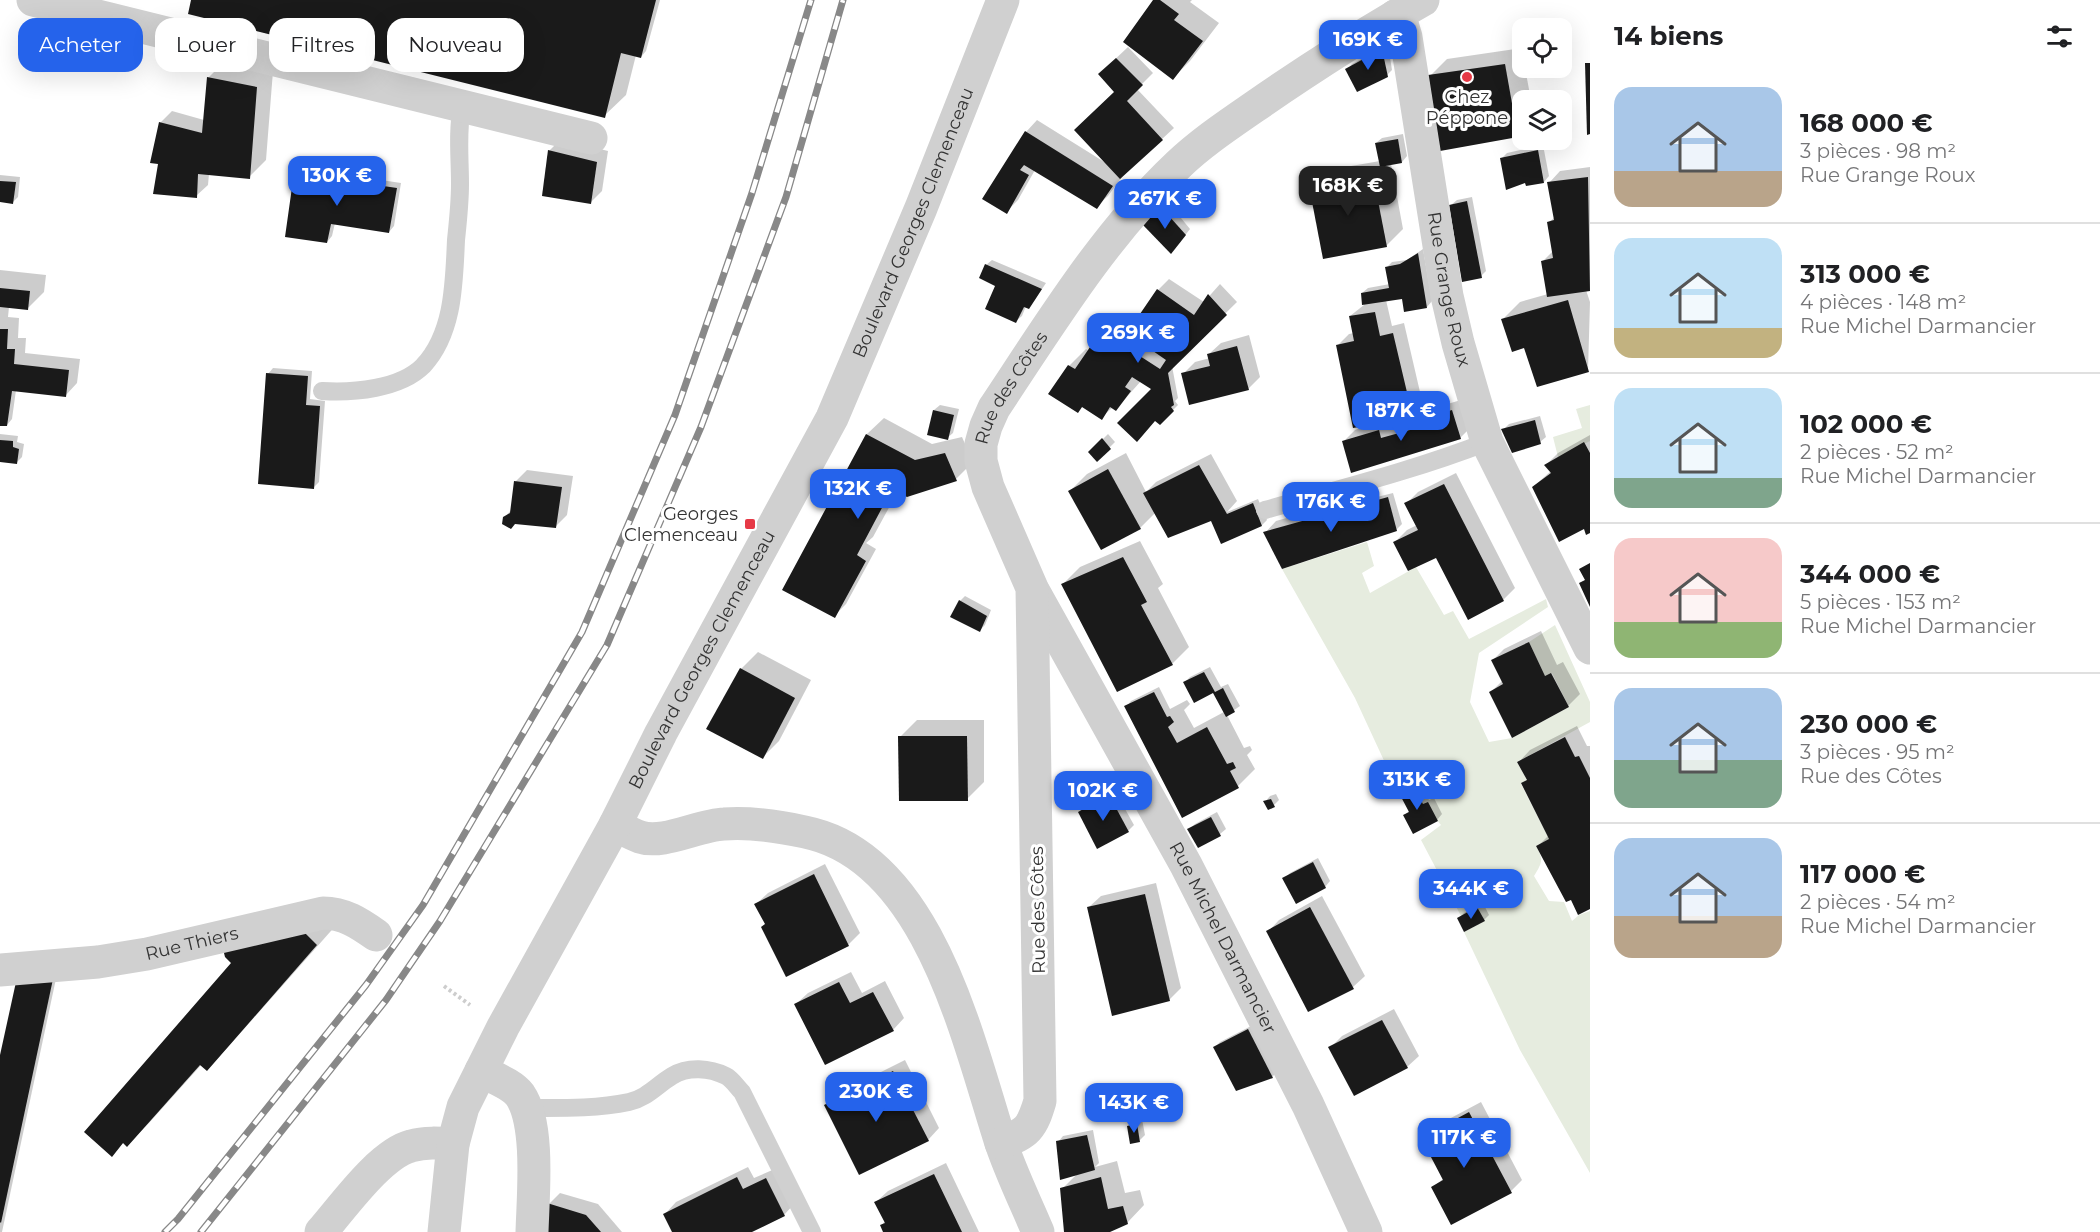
<!DOCTYPE html>
<html lang="fr">
<head>
<meta charset="utf-8">
<style>
  body { margin:0; font-family:Montserrat,sans-serif; background:#f6f6f6; color:#202124; height:100vh; display:flex; flex-direction:column; font-size:22px; white-space:nowrap }
  * { box-sizing:border-box; margin:0 }
  p { font-size:20px; color:#757577 }
  .icon { flex:none; width:33px; height:33px; fill:none; stroke:currentColor; stroke-width:2; stroke-linecap:round; stroke-linejoin:round }
  .map { position:relative; flex:1; overflow:hidden }
  .sheet { display:flex; flex-direction:column; background:#fff; width:510px }
  .sheet>* { flex:none }
  .banner { position:absolute; left:18px; top:18px; width:570px; height:54px; display:flex; gap:12px }
  .buttons { position:absolute; left:1512px; top:18px; display:grid; gap:12px }
  .buttons a { display:grid; place-items:center; width:60px; height:60px; border-radius:12px; background:#fff; box-shadow:0 6px 24px #0002; font-size:30px }
  .price { position:absolute; translate:-50% -51px; padding:0 14px; border-radius:12px; background:#2563eb; color:#fff; font-size:20px; line-height:39px; filter:drop-shadow(0 2px 3px #0008) }
  .price::after { content:''; position:absolute; left:50%; top:36px; width:18px; height:14px; margin-left:-9px; background:inherit; clip-path:polygon(0 0,100% 0,50% 100%) }
  .price.current { background:#222; color:#fff }
  ul { padding:0; list-style:none }
  li { display:flex; align-items:center; gap:18px; height:150px; padding:0 24px }
  li+li { border-top:2px solid #e0e0e0 }
  li span { display:grid; place-items:center; flex:none; width:168px; height:120px; border-radius:18px; color:#555 }
  li>.icon { margin-inline-start:auto }
  span .icon { width:72px; height:72px; fill:#fffc; stroke-width:1 }
  li b { font-size:26px }
  h2 { display:flex; justify-content:space-between; align-items:center; height:72px; padding:0 24px; font-size:26px }
  .tag { padding:0 21px; border-radius:18px; background:#fff; box-shadow:0 6px 24px #0002; font-size:21px; line-height:54px }
  .tag.current { background:#2563eb; color:#fff }
  main { display:flex; flex:1; min-height:0 }
  .map>svg:first-child { display:block }
  .green { fill:#e6ecdf }
  .shadow { fill:#0003 }
  .building { fill:#1a1a1a }
  .lines { fill:none; stroke-linecap:round; stroke-linejoin:round }
  .path { stroke:#cdcdcd; stroke-width:4; stroke-dasharray:3 3; stroke-linecap:butt }
  .service { stroke:#d0d0d0; stroke-width:18 }
  .minor { stroke:#d0d0d0; stroke-width:33 }
  .rail-casing { stroke:#888; stroke-width:7 }
  .rail { stroke:#fff; stroke-width:4.5; stroke-dasharray:14; stroke-linecap:butt }
  .poi-dot { fill:#e63946; stroke:#fff; stroke-width:2 }
  .labels { text-anchor:middle; dominant-baseline:central; stroke-width:6; stroke-linejoin:round; paint-order:stroke }
  .poi-label { font-size:18px; fill:#333; stroke:#fff }
  .street-label { font-size:18px; fill:#333; stroke:#fff }
</style>
</head>
<body>
<main>
<div class="map">
<svg width="1590" height="1232" viewBox="0 0 1590 1232">
  <rect width="100%" height="100%" fill="#fff"/>
  <g class="green">
    <polygon points="1590,405 1590,441 1558,457 1553,437 1582,428 1576,409"/>
    <path d="M1367 542 1374 566 1362 573 1370 593 1416 567 1444 615 1453 611 1469 639 1546 599 1548 607 1479 653 1470 702 1489 742 1512 738 1569 707 1552 673 1545 676 1529 642 1555 625 1590 702V722L1517 762 1527 780 1521 784 1549 839 1536 846C1544 859 1542 863 1534 876L1549 901 1564 902 1572 921 1579 915 1590 911V1173L1520 1050 1464 932 1484 921 1461 916 1421 840 1441 825 1423 804 1413 786 1399 793 1355 698 1282 569Z"/>
  </g>
  <g class="shadow">
    <polygon points="193,0 660,0 646,51 641,57 636,55 626,95 604,116"/>
    <polygon points="1155,0 1192,0 1190,2 1219,23 1190,61 1173,78"/>
    <polygon points="1388,45 1392,70 1387,75 1347,70 1352,64"/>
    <polygon points="1128,47 1153,73 1137,89 1174,128 1125,173 1108,196 1096,207 1035,170 1018,200 1006,212 1026,132 1037,120 1106,163 1116,91 1111,63"/>
    <polygon points="1522,48 1522,68 1525,68 1531,100 1522,100 1522,131 1517,136 1430,76 1447,59"/>
    <polygon points="225,61 273,71 266,160 249,177 209,174 208,185 196,196 160,162 160,123 172,111 204,120 208,78"/>
    <polygon points="1403,134 1407,156 1402,162 1391,164 1403,229 1386,246 1311,187 1328,170 1380,161 1376,143 1382,138"/>
    <polygon points="561,139 608,151 602,191 590,203 549,151"/>
    <polygon points="1543,145 1549,176 1544,182 1502,158 1507,153"/>
    <polygon points="1590,167 1590,289 1586,290 1590,302 1588,371 1525,346 1503,319 1520,302 1548,294 1543,261 1553,251 1548,223 1555,217 1549,183 1560,171"/>
    <polygon points="301,168 401,183 394,226 389,232 335,223 332,236 327,242 296,174"/>
    <polygon points="0,175 20,177 18,197 12,203 0,201"/>
    <polygon points="1472,197 1486,271 1481,276 1451,205 1457,200"/>
    <polygon points="1167,201 1190,229 1176,247 1145,225"/>
    <polygon points="1423,249 1432,301 1427,307 1403,298 1386,300 1392,326 1404,323 1420,392 1409,404 1397,407 1397,409 1386,421 1390,419 1393,427 1410,422 1421,412 1464,399 1472,426 1460,438 1344,441 1355,430 1363,427 1337,346 1349,334 1354,333 1350,316 1364,305 1362,293 1368,288 1390,284 1387,267 1392,262 1407,260"/>
    <polygon points="992,260 1046,283 1034,301 1026,306 1022,316 1016,321 986,265"/>
    <polygon points="0,270 46,275 44,292 27,309 9,307 8,317 19,318 18,338 26,338 25,353 80,359 77,383 66,395 16,390 12,419 7,425 0,424"/>
    <polygon points="1169,279 1204,302 1220,284 1237,302 1172,366 1178,398 1175,401 1178,405 1160,423 1153,389 1141,381 1116,409 1113,407 1101,418 1083,406 1078,411 1050,393 1069,366 1086,349 1089,351 1102,331 1119,315 1134,324 1158,290"/>
    <polygon points="1249,335 1260,377 1248,389 1183,374 1195,362 1210,358 1209,354 1221,343"/>
    <polygon points="273,368 312,371 310,399 325,401 319,482 313,488 268,374"/>
    <polygon points="940,405 959,409 953,433 947,438 934,410"/>
    <polygon points="1540,416 1546,437 1540,442 1503,430 1509,424"/>
    <polygon points="884,418 932,444 962,437 973,462 956,479 898,491 873,537 866,543 876,549 846,604 834,616 784,590 867,434"/>
    <polygon points="0,434 18,436 17,442 24,444 22,457 17,462 0,461"/>
    <polygon points="1108,434 1115,442 1097,460 1090,452"/>
    <polygon points="1590,435 1590,532 1533,487 1551,471 1546,465 1558,453"/>
    <polygon points="1126,453 1146,492 1156,482 1211,454 1237,501 1227,512 1258,499 1267,520 1262,525 1213,521 1155,513 1140,528 1070,491 1087,474"/>
    <polygon points="527,470 573,476 567,515 556,526 504,518 512,509 516,481"/>
    <polygon points="1456,473 1515,588 1503,600 1437,556 1395,542 1407,530 1417,525 1406,504 1418,492"/>
    <polygon points="1393,493 1402,524 1396,530 1265,533 1276,521 1364,496 1365,500"/>
    <polygon points="1140,541 1163,584 1158,588 1189,647 1172,664 1063,584 1080,567"/>
    <polygon points="965,596 991,610 985,625 979,631 960,601"/>
    <polygon points="1541,631 1557,665 1563,662 1580,694 1568,706 1512,736 1491,692 1503,680 1493,660 1504,649"/>
    <polygon points="758,652 811,680 779,741 762,758 741,669"/>
    <polygon points="1210,667 1221,687 1228,684 1240,706 1227,715 1244,748 1250,746 1252,750 1247,755 1255,769 1238,786 1182,816 1126,707 1131,701 1159,687 1170,709 1187,700 1190,704 1184,710 1194,728 1224,712 1214,691 1185,682 1190,677"/>
    <polygon points="917,720 984,720 984,782 967,799 900,737"/>
    <polygon points="1577,726 1587,746 1590,746 1590,908 1572,898 1538,846 1549,835 1523,784 1528,779 1519,762 1530,750"/>
    <polygon points="1419,781 1429,800 1434,798 1442,814 1437,820 1405,815 1410,810 1401,794"/>
    <polygon points="1115,791 1134,825 1128,831 1097,847 1080,812 1085,806"/>
    <polygon points="1276,794 1279,800 1274,805 1265,802 1270,796"/>
    <polygon points="1217,812 1226,829 1220,834 1199,846 1189,829 1195,824"/>
    <polygon points="1318,858 1330,881 1325,887 1284,879 1290,873"/>
    <polygon points="825,864 860,933 848,945 766,923 756,904 768,893"/>
    <polygon points="1156,883 1181,988 1169,1000 1089,907 1101,896"/>
    <polygon points="1322,896 1365,976 1353,987 1268,932 1279,920"/>
    <polygon points="1483,903 1489,915 1484,920 1458,919 1464,913"/>
    <polygon points="338,923 228,1047 207,1069 202,1064 149,1123 127,1145 124,1142 112,1155 233,962 227,957"/>
    <polygon points="851,972 862,993 885,981 904,1018 893,1030 796,1004 808,993"/>
    <polygon points="57,974 2,1232 0,1232 0,1062"/>
    <polygon points="1394,1009 1419,1056 1407,1067 1330,1048 1342,1036"/>
    <polygon points="1253,1025 1278,1071 1272,1077 1237,1089 1215,1047 1220,1042"/>
    <polygon points="905,1060 939,1128 928,1140 826,1105 837,1094"/>
    <polygon points="1481,1102 1522,1180 1511,1191 1433,1187 1443,1179 1423,1138 1434,1127"/>
    <polygon points="1142,1119 1145,1135 1140,1140 1128,1126 1134,1121"/>
    <polygon points="1093,1130 1099,1163 1095,1167 1117,1161 1125,1193 1140,1190 1144,1205 1127,1223 1107,1232 1066,1232 1062,1189 1077,1174 1058,1142 1063,1136"/>
    <polygon points="946,1163 979,1232 884,1232 881,1226 885,1221 876,1202 888,1191"/>
    <polygon points="748,1167 754,1178 777,1168 795,1203 784,1215 749,1232 674,1232 665,1214 676,1202"/>
    <polygon points="560,1193 598,1204 622,1232 549,1232 549,1204"/>
  </g>
  <g class="building">
    <polygon points="191,0 656,0 641,58 621,53 605,118 188,14"/>
    <polygon points="1153,0 1160,0 1179,14 1174,20 1203,41 1173,80 1123,42"/>
    <polygon points="1382,49 1388,77 1357,92 1345,69"/>
    <polygon points="1116,58 1143,85 1127,101 1163,140 1120,179 1074,130 1114,92 1098,74"/>
    <polygon points="1585,63 1590,63 1590,134 1587,135"/>
    <polygon points="1505,64 1518,137 1440,151 1428,75"/>
    <polygon points="207,77 257,87 250,179 198,174 197,198 153,194 158,164 150,163 159,122 202,133"/>
    <polygon points="1025,131 1113,186 1097,209 1024,165 1020,170 1029,175 1007,214 982,199"/>
    <polygon points="1398,139 1402,163 1380,167 1375,143"/>
    <polygon points="548,150 597,162 591,204 542,196"/>
    <polygon points="1538,150 1544,183 1526,186 1525,183 1506,190 1500,158"/>
    <polygon points="294,173 397,188 389,233 331,224 327,243 285,237"/>
    <polygon points="1373,175 1387,247 1323,259 1309,186"/>
    <polygon points="1588,177 1590,291 1547,297 1541,261 1553,258 1547,222 1554,220 1547,182"/>
    <polygon points="0,181 16,182 13,204 0,202"/>
    <polygon points="1467,201 1482,278 1462,282 1449,205"/>
    <polygon points="1160,206 1186,235 1171,254 1143,225"/>
    <polygon points="1418,253 1427,308 1404,312 1402,299 1362,305 1361,293 1389,288 1385,267 1400,264"/>
    <polygon points="985,264 1042,289 1029,309 1024,307 1016,323 985,309 995,286 979,278"/>
    <polygon points="0,288 30,291 28,310 0,307"/>
    <polygon points="1157,289 1194,315 1208,294 1227,315 1168,373 1174,405 1171,407 1174,411 1160,425 1155,421 1137,442 1117,423 1151,389 1132,377 1125,387 1131,391 1116,411 1110,407 1102,420 1082,407 1078,413 1048,394 1068,365 1075,369 1101,331 1160,369 1166,360 1127,333"/>
    <polygon points="1568,300 1589,372 1537,387 1524,348 1512,352 1501,319"/>
    <polygon points="1375,312 1380,336 1393,333 1410,405 1384,411 1387,422 1353,428 1336,345 1354,341 1349,316"/>
    <polygon points="0,329 8,329 7,349 15,349 14,364 69,370 66,397 12,391 7,426 0,426"/>
    <polygon points="1237,346 1249,390 1189,405 1181,373 1210,366 1207,354"/>
    <polygon points="266,373 308,376 306,405 320,406 314,489 258,484"/>
    <polygon points="933,410 954,415 948,440 927,435"/>
    <polygon points="1452,410 1461,439 1351,473 1342,441 1379,430 1381,438 1410,430 1408,423"/>
    <polygon points="1535,420 1541,444 1512,453 1501,429"/>
    <polygon points="866,434 915,460 945,453 957,481 907,497 892,489 857,555 866,561 835,618 782,590"/>
    <polygon points="1102,438 1111,449 1097,462 1088,452"/>
    <polygon points="0,440 13,441 13,447 19,449 17,464 0,462"/>
    <polygon points="1584,442 1590,453 1590,533 1586,535 1584,529 1559,542 1532,487 1551,473 1544,465"/>
    <polygon points="1199,465 1227,514 1253,503 1262,526 1221,544 1211,521 1168,538 1143,493"/>
    <polygon points="1108,469 1141,529 1101,550 1068,491"/>
    <polygon points="514,481 562,487 556,528 515,524 511,529 502,524 503,517 510,513"/>
    <polygon points="1444,484 1504,601 1468,620 1436,558 1408,571 1393,542 1418,530 1404,503"/>
    <polygon points="1388,497 1397,531 1282,569 1263,532"/>
    <polygon points="1123,557 1147,602 1141,605 1173,665 1117,692 1061,584"/>
    <polygon points="1590,563 1590,607 1579,583 1585,580 1579,569"/>
    <polygon points="959,600 987,616 980,632 950,617"/>
    <polygon points="1529,642 1545,676 1551,673 1569,707 1512,738 1489,692 1503,684 1491,660"/>
    <polygon points="740,668 795,698 763,759 706,729"/>
    <polygon points="1204,672 1215,692 1223,688 1235,712 1226,717 1213,693 1194,703 1183,682"/>
    <polygon points="1154,692 1167,717 1170,716 1174,722 1168,727 1177,743 1207,727 1227,764 1233,762 1236,768 1230,771 1239,788 1182,818 1124,706"/>
    <polygon points="898,736 967,736 968,801 899,801"/>
    <polygon points="1565,737 1575,757 1579,756 1590,778 1590,909 1578,915 1571,900 1566,902 1536,846 1549,839 1521,783 1527,780 1517,762"/>
    <polygon points="1413,785 1423,804 1428,802 1438,821 1413,834 1403,815 1409,812 1399,793"/>
    <polygon points="1109,795 1129,832 1097,849 1078,812"/>
    <polygon points="1271,799 1275,807 1268,810 1263,801"/>
    <polygon points="1211,817 1221,836 1198,848 1187,829"/>
    <polygon points="1313,862 1326,888 1296,904 1282,878"/>
    <polygon points="814,874 849,946 786,977 761,927 765,924 754,904"/>
    <polygon points="1145,894 1170,1001 1112,1016 1087,907"/>
    <polygon points="1310,907 1354,989 1308,1012 1266,931"/>
    <polygon points="1477,907 1485,921 1464,932 1457,918"/>
    <polygon points="302,930 317,945 207,1071 200,1065 127,1147 123,1143 112,1157 84,1132 231,963 225,957 223,949"/>
    <polygon points="53,979 1,1223 0,1222 0,1055 16,982"/>
    <polygon points="839,982 850,1003 873,992 894,1031 825,1065 794,1004"/>
    <polygon points="1382,1020 1408,1068 1354,1096 1328,1047"/>
    <polygon points="1248,1029 1273,1078 1236,1091 1213,1047"/>
    <polygon points="893,1071 929,1141 859,1175 824,1105"/>
    <polygon points="1469,1112 1512,1193 1451,1225 1431,1187 1443,1180 1421,1138"/>
    <polygon points="1137,1124 1140,1142 1130,1144 1127,1126"/>
    <polygon points="1087,1135 1095,1170 1060,1180 1056,1141"/>
    <polygon points="934,1174 962,1232 883,1232 880,1225 885,1223 874,1202"/>
    <polygon points="737,1177 743,1189 766,1178 785,1216 752,1232 672,1232 663,1214"/>
    <polygon points="1101,1177 1108,1209 1123,1206 1128,1224 1110,1232 1064,1232 1060,1188"/>
    <polygon points="547,1203 586,1215 601,1232 547,1232"/>
  </g>
  <g class="lines">
    <polyline class="path" points="444,986 470,1005"/>
    <g class="service">
      <path d="M322 391C353 393 400 389 423 366 454 333 454 282 456 240 458 221 460 203 460 184 460 158 457 132 462 106"/>
      <path d="M1265 510C1339 489 1415 470 1487 442"/>
      <path d="M527 1108C560 1108 596 1109 629 1102 647 1098 657 1085 672 1076 688 1066 710 1068 726 1076 732 1079 737 1087 742 1092L812 1232"/>
    </g>
    <g class="minor">
      <polyline points="33,0 591,138"/>
      <path id="s1" d="M1395 16 1403 27 1406 37 1447 296 1458 343 1487 442 1590 648"/>
      <path id="s2" d="M1034 592 1186 865 1308 1105 1366 1232"/>
      <path d="M615 825C623 829 631 834 640 837 663 845 699 825 724 824 752 822 778 826 805 832 928 857 967 1037 1000 1140 1010 1171 1025 1201 1038 1232"/>
      <path id="s3" d="M0 970 98 962 147 954 323 913C344 913 359 923 376 935"/>
      <path d="M481 1071C492 1077 512 1084 520 1095 540 1124 533 1196 532 1232"/>
      <path id="s4" d="M1001 1143C1028 1133 1032 1128 1040 1101L1032 588 988 487 981 461V444L986 426 994 408C1050 324 1104 235 1178 165 1201 143 1228 125 1254 107 1309 69 1365 33 1423 0"/>
      <path d="M321 1232C343 1207 380 1154 411 1146 425 1142 439 1143 453 1144"/>
      <path id="s5" d="M444 1232 453 1144 463 1107 503 1027 615 825 661 733 832 418 921 208 1003 0"/>
    </g>
    <defs>
      <g id="rail">
        <polyline points="165,1232 178,1219 366,985 423,905 582,632 675,415 752,193 811,0"/>
        <polyline points="201,1232 386,1000 440,921 607,645 701,427 786,197 843,0"/>
      </g>
    </defs>
    <use href="#rail" class="rail-casing"/>
    <use href="#rail" class="rail"/>
  </g>
  <g class="poi-dot">
    <circle cx="1467" cy="77" r="6"/>
    <rect x="744" y="518" width="12" height="12" rx="3"/>
  </g>
  <g class="labels">
    <g class="poi-label">
      <text x="1467" y="97">Chez<tspan x="1467" dy="21">Péppone</tspan></text>
      <text x="738" y="514" text-anchor="end">Georges<tspan x="738" dy="21">Clemenceau</tspan></text>
    </g>
    <g class="street-label">
      <text stroke="none"><textPath href="#s5" startOffset="1120">Boulevard Georges Clemenceau</textPath></text>
      <text stroke="none"><textPath href="#s1" startOffset="280">Rue Grange Roux</textPath></text>
      <text stroke="none"><textPath href="#s4" startOffset="792">Rue des Côtes</textPath></text>
      <text stroke="none"><textPath href="#s5" startOffset="634">Boulevard Georges Clemenceau</textPath></text>
      <text transform="translate(1038 910) rotate(-91)">Rue des Côtes</text>
      <text stroke="none"><textPath href="#s2" startOffset="394">Rue Michel Darmancier</textPath></text>
      <text stroke="none"><textPath href="#s3" startOffset="194">Rue Thiers</textPath></text>
    </g>
  </g>
</svg>
<div class="buttons">
<a><svg class="icon" aria-label="locate" viewBox="0 0 24 24"><circle cx="12" cy="12" r="6"/><path d="M12 2v4M12 18v4M2 12h4M18 12h4"/></svg></a>
<a><svg class="icon" aria-label="layers" viewBox="0 0 24 24"><path d="M12 4l9 5-9 5-9-5zM3 14l9 5 9-5"/></svg></a>
</div>
<b class="price" style="left:1368px;top:71px">169K €</b>
<b class="price" style="left:337px;top:207px">130K €</b>
<b class="price current" style="left:1348px;top:217px">168K €</b>
<b class="price" style="left:1165px;top:230px">267K €</b>
<b class="price" style="left:1138px;top:364px">269K €</b>
<b class="price" style="left:1401px;top:442px">187K €</b>
<b class="price" style="left:858px;top:520px">132K €</b>
<b class="price" style="left:1331px;top:533px">176K €</b>
<b class="price" style="left:1417px;top:811px">313K €</b>
<b class="price" style="left:1103px;top:822px">102K €</b>
<b class="price" style="left:1471px;top:920px">344K €</b>
<b class="price" style="left:876px;top:1123px">230K €</b>
<b class="price" style="left:1134px;top:1134px">143K €</b>
<b class="price" style="left:1464px;top:1169px">117K €</b>
<div class="banner">
<a class="tag current">Acheter</a>
<a class="tag">Louer</a>
<a class="tag">Filtres</a>
<a class="tag">Nouveau</a>
</div>
</div>
<section class="sheet">
<h2>14 biens<svg class="icon" aria-label="filters" viewBox="0 0 24 24"><path d="M4 7h16M4 17h16"/><circle cx="9" cy="7" r="2"/><circle cx="15" cy="17" r="2"/></svg></h2>
<ul>
<li><span style="background:linear-gradient(#a9c7e8 70%,#b9a48a 0)"><svg class="icon" aria-label="home" viewBox="0 0 24 24"><path d="M3 11l9-7 9 7M6 9v11h12V9"/></svg></span><div><b>168 000 €</b><p>3 pièces · 98 m²</p><p>Rue Grange Roux</p></div></li>
<li><span style="background:linear-gradient(#bfe0f5 75%,#c2b280 0)"><svg class="icon" aria-label="home" viewBox="0 0 24 24"><path d="M3 11l9-7 9 7M6 9v11h12V9"/></svg></span><div><b>313 000 €</b><p>4 pièces · 148 m²</p><p>Rue Michel Darmancier</p></div></li>
<li><span style="background:linear-gradient(#bfe0f5 75%,#7fa58c 0)"><svg class="icon" aria-label="home" viewBox="0 0 24 24"><path d="M3 11l9-7 9 7M6 9v11h12V9"/></svg></span><div><b>102 000 €</b><p>2 pièces · 52 m²</p><p>Rue Michel Darmancier</p></div></li>
<li><span style="background:linear-gradient(#f6c9c9 70%,#8fb573 0)"><svg class="icon" aria-label="home" viewBox="0 0 24 24"><path d="M3 11l9-7 9 7M6 9v11h12V9"/></svg></span><div><b>344 000 €</b><p>5 pièces · 153 m²</p><p>Rue Michel Darmancier</p></div></li>
<li><span style="background:linear-gradient(#a9c7e8 60%,#7fa58c 0)"><svg class="icon" aria-label="home" viewBox="0 0 24 24"><path d="M3 11l9-7 9 7M6 9v11h12V9"/></svg></span><div><b>230 000 €</b><p>3 pièces · 95 m²</p><p>Rue des Côtes</p></div></li>
<li><span style="background:linear-gradient(#a9c7e8 65%,#b9a48a 0)"><svg class="icon" aria-label="home" viewBox="0 0 24 24"><path d="M3 11l9-7 9 7M6 9v11h12V9"/></svg></span><div><b>117 000 €</b><p>2 pièces · 54 m²</p><p>Rue Michel Darmancier</p></div></li>
</ul>
</section>
</main>
</body>
</html>
